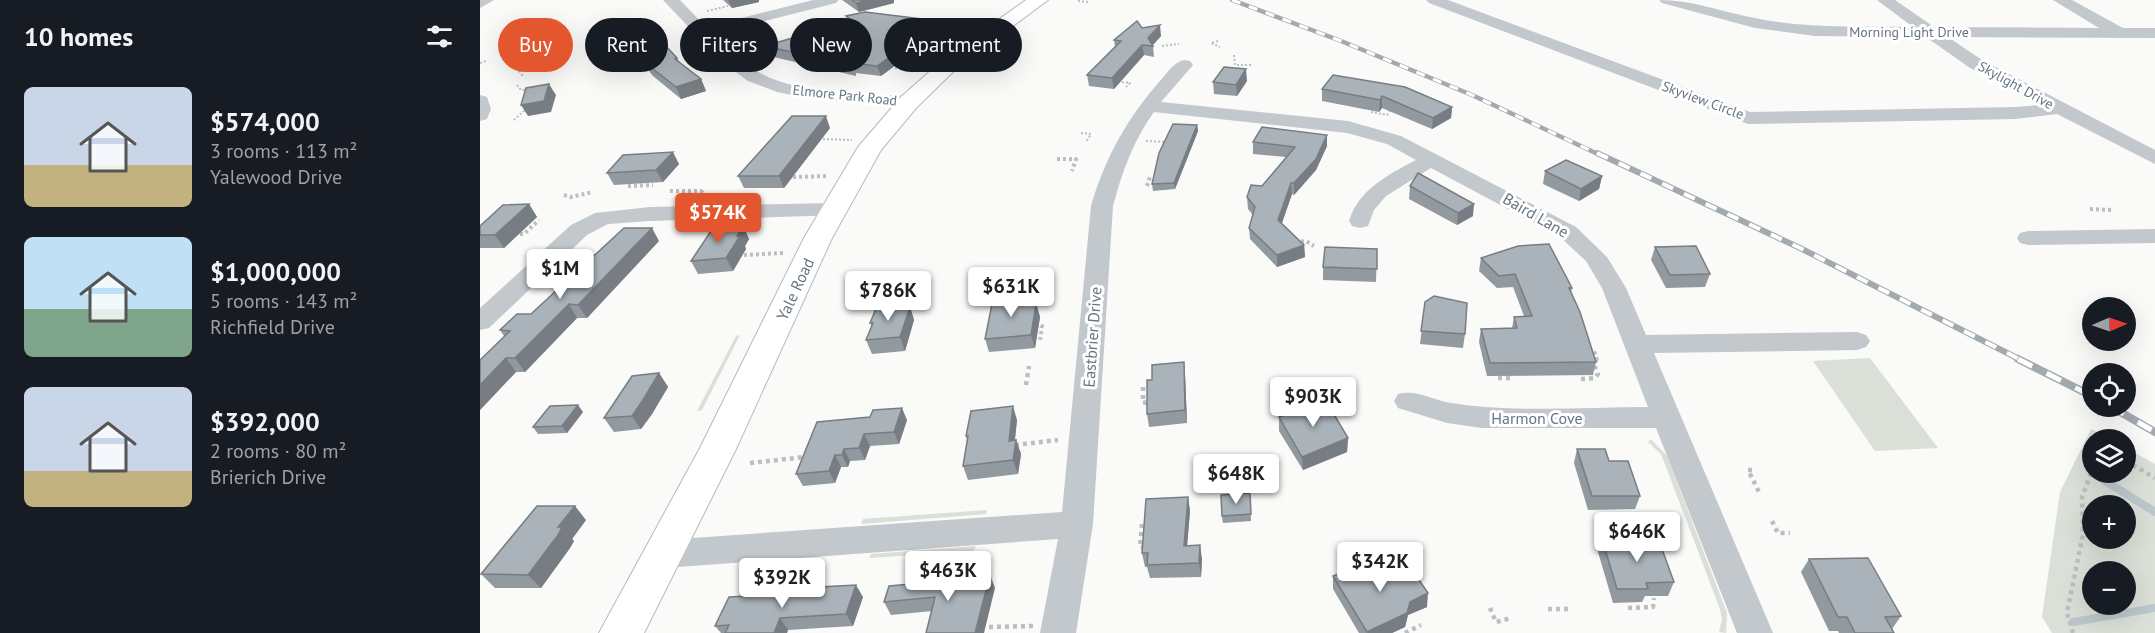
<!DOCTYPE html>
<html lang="en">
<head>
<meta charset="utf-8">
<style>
  body { margin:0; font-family:"PT Sans",sans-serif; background:#242831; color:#f1f3f6; height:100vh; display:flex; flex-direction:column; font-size:22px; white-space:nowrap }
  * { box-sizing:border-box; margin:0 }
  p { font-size:20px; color:#9ea1a6 }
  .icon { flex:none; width:33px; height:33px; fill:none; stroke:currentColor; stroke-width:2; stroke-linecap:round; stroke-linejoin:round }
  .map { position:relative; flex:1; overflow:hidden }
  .side { display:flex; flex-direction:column; background:#171b24; width:480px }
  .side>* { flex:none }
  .banner { position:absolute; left:18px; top:18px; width:570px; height:54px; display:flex; gap:12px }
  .needle { width:39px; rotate:88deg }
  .buttons { position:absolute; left:1602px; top:297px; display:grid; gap:12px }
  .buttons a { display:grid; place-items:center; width:54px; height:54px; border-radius:50%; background:#171b24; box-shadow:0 6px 24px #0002; font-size:30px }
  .price { position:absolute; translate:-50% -51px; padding:0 14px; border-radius:6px; background:#fff; color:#222; font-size:20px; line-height:39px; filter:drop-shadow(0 2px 3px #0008) }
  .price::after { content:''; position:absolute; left:50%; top:36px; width:18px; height:14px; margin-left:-9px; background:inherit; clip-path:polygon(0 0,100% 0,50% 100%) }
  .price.on { background:#e4572e; color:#fff }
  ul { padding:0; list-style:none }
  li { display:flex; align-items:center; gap:18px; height:150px; padding:0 24px }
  li span { display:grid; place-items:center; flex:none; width:168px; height:120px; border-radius:9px; color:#555 }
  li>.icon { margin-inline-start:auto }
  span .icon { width:72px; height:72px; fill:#fffc; stroke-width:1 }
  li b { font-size:26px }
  h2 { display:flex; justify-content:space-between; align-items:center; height:72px; padding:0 24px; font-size:26px }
  .pill { padding:0 21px; border-radius:27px; background:#171b24; box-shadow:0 6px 24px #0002; font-size:21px; line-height:54px }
  .pill.on { background:#e4572e; color:#fff }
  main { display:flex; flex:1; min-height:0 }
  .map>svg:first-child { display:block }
  .green { fill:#dadfd7; fill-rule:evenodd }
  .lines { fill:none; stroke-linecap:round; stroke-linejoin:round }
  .stream { stroke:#bbc7cb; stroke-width:8 }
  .major-casing { stroke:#b5babe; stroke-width:2 }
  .path-far2 { stroke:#bbbfc2; stroke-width:2; stroke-dasharray:2 2; stroke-linecap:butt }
  .path-far1 { stroke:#bbbfc2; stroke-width:4; stroke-dasharray:3 3; stroke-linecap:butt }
  .path { stroke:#bbbfc2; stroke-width:4.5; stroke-dasharray:4 4; stroke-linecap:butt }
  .minor { fill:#c3c8cc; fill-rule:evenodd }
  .major { fill:#fff; fill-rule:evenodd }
  .rail-far2-casing { stroke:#a2aab0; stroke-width:4.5 }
  .rail-far1-casing { stroke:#a2aab0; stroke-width:6 }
  .rail-casing { stroke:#a2aab0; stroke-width:8 }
  .rail-far2 { stroke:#fff; stroke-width:3; stroke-dasharray:9; stroke-linecap:butt }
  .rail-far1 { stroke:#fff; stroke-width:4; stroke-dasharray:12; stroke-linecap:butt }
  .rail { stroke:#fff; stroke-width:5; stroke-dasharray:16; stroke-linecap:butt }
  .wall { fill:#929a9f }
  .shaded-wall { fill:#777d82 }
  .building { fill:#aab3b9; stroke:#777d82; stroke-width:1.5 }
  .labels { text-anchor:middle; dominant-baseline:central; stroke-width:6; stroke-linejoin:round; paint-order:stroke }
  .far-street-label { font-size:14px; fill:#657683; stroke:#fff }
  .street-label { font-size:16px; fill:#657683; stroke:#fff }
</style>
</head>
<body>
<main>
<section class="side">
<h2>10 homes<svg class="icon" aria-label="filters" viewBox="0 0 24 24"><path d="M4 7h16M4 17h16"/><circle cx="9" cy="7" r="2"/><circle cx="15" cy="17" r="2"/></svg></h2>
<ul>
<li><span style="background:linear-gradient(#c9d6e8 65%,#c2b280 0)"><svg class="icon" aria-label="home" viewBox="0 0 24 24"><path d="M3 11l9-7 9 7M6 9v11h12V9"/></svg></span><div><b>$574,000</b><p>3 rooms · 113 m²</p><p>Yalewood Drive</p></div></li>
<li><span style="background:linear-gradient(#bfe0f5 60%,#7fa58c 0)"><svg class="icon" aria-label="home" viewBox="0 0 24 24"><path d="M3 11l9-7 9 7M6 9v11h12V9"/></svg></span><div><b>$1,000,000</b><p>5 rooms · 143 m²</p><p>Richfield Drive</p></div></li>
<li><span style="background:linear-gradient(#c9d6e8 70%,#c2b280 0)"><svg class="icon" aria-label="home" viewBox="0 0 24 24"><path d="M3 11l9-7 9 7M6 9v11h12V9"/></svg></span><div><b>$392,000</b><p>2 rooms · 80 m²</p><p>Brierich Drive</p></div></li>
</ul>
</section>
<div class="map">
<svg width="1675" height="633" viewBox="0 0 1675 633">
  <rect width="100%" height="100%" fill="#fafaf8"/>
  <g class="green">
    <polygon points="260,335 222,410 217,411 256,336"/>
    <polygon points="1390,358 1458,448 1395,451 1333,361"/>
    <path d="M1611 429 1631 439 1612 440V472H1646V448L1675 464V633H1572L1562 617 1580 492ZM1612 506H1646V538H1612ZM1612 572H1646V604H1612Z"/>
    <polygon points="1171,439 1187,456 1247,613 1246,633 1239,632 1242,619 1240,609 1181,454 1168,442"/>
    <polygon points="507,510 506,514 381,524 383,519"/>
    <polygon points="496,546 494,551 389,558 391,554"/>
  </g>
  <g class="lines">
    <g class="stream">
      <polyline points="1614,474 1675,512"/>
      <polyline points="1593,622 1675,608"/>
    </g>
    <defs>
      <polygon id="major" points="546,0 568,0 480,65 437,107 401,150 352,238 256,449 164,633 119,633 220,448 324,238 378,147 421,97 466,57"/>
    </defs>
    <use href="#major" class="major-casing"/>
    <g class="path-far2">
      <polyline points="598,1 608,2"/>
      <polyline points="227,11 248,6"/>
      <polyline points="172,34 176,33 181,38"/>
      <polyline points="738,41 731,43 740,47"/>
      <polyline points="682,46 699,44"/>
      <polyline points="754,55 755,65 771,65"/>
      <polyline points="0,63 6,61"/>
      <polyline points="415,68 438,70"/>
      <polyline points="43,70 39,71 43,76"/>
      <polyline points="642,82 650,83 646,87"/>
      <polyline points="37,85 41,90 49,90"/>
      <polyline points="891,112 907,115 911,109"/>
      <polyline points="34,120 46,109"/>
      <polyline points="601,133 611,134 606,142"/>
      <polyline points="343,139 372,140"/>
      <polyline points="666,141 686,142"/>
    </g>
    <g class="path-far1">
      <polyline points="577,159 596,159 592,171"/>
      <polyline points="313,177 348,176"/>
      <polyline points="148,186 173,185"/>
      <polyline points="667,186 670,177"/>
      <polyline points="190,191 222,191 224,188"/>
      <polyline points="84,195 91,197 113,192"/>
      <polyline points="1610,209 1631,210"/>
      <polyline points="40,234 44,234 59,220"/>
      <polyline points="815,242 826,241 834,246"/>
      <polyline points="264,255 303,253"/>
      <polyline points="100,256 117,256"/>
      <polyline points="555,326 562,326 560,341"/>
      <polyline points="1108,350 1115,353 1117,360"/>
    </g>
    <g class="path">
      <polyline points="1018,378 1032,378 1031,374"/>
      <polyline points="1101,379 1115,378 1118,374 1115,367 1116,359"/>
      <polyline points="546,385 549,366"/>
      <polyline points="663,387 663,403 668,402"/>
      <polyline points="535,445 578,440"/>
      <polyline points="1646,461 1675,478"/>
      <polyline points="270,463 325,457"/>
      <polyline points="1272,470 1268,470 1279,492"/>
      <polyline points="1292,521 1298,533 1310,533"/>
      <polyline points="662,524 660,547 665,547"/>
      <polyline points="1010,608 1016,622 1031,618"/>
      <polyline points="1148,608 1173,607 1174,598"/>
      <polyline points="1068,609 1089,609 1088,606"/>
      <polyline points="509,627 553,626"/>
      <polyline points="925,633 941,625"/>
      <polyline points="1593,633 1587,613 1603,534 1602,497 1612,471"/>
    </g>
    <g class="minor">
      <polygon points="0,0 14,0 0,8"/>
      <path d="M183 0H200L226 27 333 0H359L356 3 234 34C248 48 262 63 280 73 320 95 384 93 429 96L436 98 438 102 436 106 429 108 326 98 297 92 268 81 243 63Z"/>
      <path d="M946 0H968L1270 112 1535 107 1559 105 1490 68 1446 37 1335 36 1275 28 1182 3 1179 0C1213 0 1242 12 1275 18 1327 29 1380 26 1433 27L1397 0H1415L1454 27 1619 28 1573 0H1592L1643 28H1675V38L1468 37 1502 60 1675 150V164L1577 114 1535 119 1268 124 949 3Z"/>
      <path d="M704 60 710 61 713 65 681 102 868 121 921 136 1096 227 1127 257 1146 288 1166 335 1377 332 1386 335 1390 341 1386 347 1377 350 1174 353 1293 633H1257L1176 428H1002L967 423 918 408 914 401 918 394C936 389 953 400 971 403 1035 413 1103 407 1168 407L1122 288 1106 261 1080 237 951 168 906 196 894 210 888 226 880 228 872 226 869 221C879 189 908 175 936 160L907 144 867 133 674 112C653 141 642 172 633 206L613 524 596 633H560L578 539 184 568 172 564 167 554 172 544 184 540 582 512 611 206C625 158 647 118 680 81 687 73 694 62 704 60Z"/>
      <polygon points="0,95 7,97 11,109 7,119 0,121"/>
      <polygon points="353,203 361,205 364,210 361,215 170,221 128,224 107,235 9,328 0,330 0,308 91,225 115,213 170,207"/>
      <polygon points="1675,229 1675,243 1548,245 1540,243 1537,238 1540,233 1548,231"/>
    </g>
    <use href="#major" class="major"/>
    <defs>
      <polyline id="rail-far2" points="752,0 861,41 992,95 1120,155"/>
      <polyline id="rail-far1" points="1117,153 1320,248 1541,360"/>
      <g id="rail">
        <polyline points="1538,359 1612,396"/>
        <polyline points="1630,406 1675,432"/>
      </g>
    </defs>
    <use href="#rail-far2" class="rail-far2-casing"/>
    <use href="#rail-far1" class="rail-far1-casing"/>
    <use href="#rail" class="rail-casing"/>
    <use href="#rail-far2" class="rail-far2"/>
    <use href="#rail-far1" class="rail-far1"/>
    <use href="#rail" class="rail"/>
  </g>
  <g class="wall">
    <polygon points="243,0 279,0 279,2 252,8"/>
    <polygon points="362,0 414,0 414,3 379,12"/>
    <polygon points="366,16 459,21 462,31 401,76 376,73 376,76 289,56 285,46 339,42 370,31 367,21 368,21"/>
    <polygon points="136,25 197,58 200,63 221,79 226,91 201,99 173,76 141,35"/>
    <polygon points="662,28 681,36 673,45 674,57 664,55 634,89 609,86 607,75 635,47 634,40"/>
    <polygon points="853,75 972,107 971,118 952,129 902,108 899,112 842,101 842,89"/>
    <polygon points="767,81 757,96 734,94 733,82"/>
    <polygon points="717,125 718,131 695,189 673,191 672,184"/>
    <polygon points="350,128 304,188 264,188 258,176"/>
    <polygon points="847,135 847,146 836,170 814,195 812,194 802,223 824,245 825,257 797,267 770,239 769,228 773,215 768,209 767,197 782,186 806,157 773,154 773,142"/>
    <polygon points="199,164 183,182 134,185 127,173"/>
    <polygon points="1065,171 1122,176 1119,189 1099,201 1063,184"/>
    <polygon points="930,186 993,216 977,225 929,199"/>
    <polygon points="49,204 57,217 24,248 0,248 0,226"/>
    <polygon points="263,226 269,239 265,246 266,249 253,271 218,274 211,261"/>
    <polygon points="179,241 107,318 97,318 45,372 36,372 0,410 24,336 20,330 51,314"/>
    <polygon points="1175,247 1230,274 1225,287 1186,288 1171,260"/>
    <polygon points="897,249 896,282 843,280 843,267"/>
    <polygon points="1001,258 1092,288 1091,293 1116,362 1113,375 1007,376 999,342 1001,329 1032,328 1034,317 1044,316 1033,287 1017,288 999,271"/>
    <polygon points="554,296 560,317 555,348 509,352 505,339"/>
    <polygon points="945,302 985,334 983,348 940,344"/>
    <polygon points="430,307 434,320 425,351 392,354 386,340 392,327 390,323 419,308"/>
    <polygon points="179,373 188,387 172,414 161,429 134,432 124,418"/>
    <polygon points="705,375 707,423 669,427 667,414 672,380"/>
    <polygon points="103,412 87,433 58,434 53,427"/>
    <polygon points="799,417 868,438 867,452 823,470 799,431"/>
    <polygon points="427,420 419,444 390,446 385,460 370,461 368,467 361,467 355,483 323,486 316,474 337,422"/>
    <polygon points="537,420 535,440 536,440 541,454 538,474 488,480 483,466 487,440 486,436"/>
    <polygon points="1097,449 1129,461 1160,496 1155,509 1108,510 1094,463"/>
    <polygon points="770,493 771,521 743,523 742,516"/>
    <polygon points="708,497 710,511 707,545 722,559 721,577 670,578 667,567 665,567 662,553"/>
    <polygon points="106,520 92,539 94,541 90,548 61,588 15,588 1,574"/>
    <polygon points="1122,539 1194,582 1188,596 1165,596 1162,602 1133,603 1118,552"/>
    <polygon points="1329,559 1421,616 1412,629 1414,633 1359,633 1358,631 1349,631 1321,572"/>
    <polygon points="877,571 906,574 947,607 928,615 925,627 912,633 879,633 853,589 853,576"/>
    <polygon points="515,588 452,611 411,615 404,602"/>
    <polygon points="337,592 383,597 373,626 308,630 307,633 241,633 235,626"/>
  </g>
  <g class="shaded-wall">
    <polygon points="248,0 279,0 279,2 252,8"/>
    <polygon points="387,0 414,0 414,3 379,12 376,3"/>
    <polygon points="459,21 462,31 401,76 397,66"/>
    <polygon points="680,25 681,36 672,46 668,38"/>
    <polygon points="662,45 664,55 634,89 632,78"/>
    <polygon points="766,69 767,81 757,96 756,85"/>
    <polygon points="221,79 226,91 201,99 196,87"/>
    <polygon points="69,84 76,95 71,112 48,116 41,105"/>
    <polygon points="902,96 902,108 899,112 900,100"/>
    <polygon points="972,107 971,118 952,129 953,118"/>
    <polygon points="346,116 350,128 304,188 299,176"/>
    <polygon points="717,125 718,131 695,189 694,183"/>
    <polygon points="847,135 847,146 836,170 814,195 814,183"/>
    <polygon points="193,152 199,164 183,182 176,170"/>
    <polygon points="1122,176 1119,189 1099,201 1101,189"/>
    <polygon points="811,183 812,194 799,231 798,220"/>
    <polygon points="49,204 57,217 24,248 15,235"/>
    <polygon points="994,204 993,216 977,225 978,213"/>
    <polygon points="263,226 269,239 265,246 266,249 253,271 246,258 257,236"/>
    <polygon points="172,228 179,241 107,318 98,305"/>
    <polygon points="824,245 825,257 797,267 797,255"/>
    <polygon points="554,296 560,317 555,348 551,335"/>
    <polygon points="89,304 97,318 45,372 35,358"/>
    <polygon points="430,307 434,320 425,351 420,337"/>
    <polygon points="26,358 36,372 0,410 0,385"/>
    <polygon points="704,362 705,375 707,423 705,410"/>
    <polygon points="179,373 188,387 172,414 161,429 152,416"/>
    <polygon points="98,405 103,412 87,433 82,426"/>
    <polygon points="533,406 537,420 533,455 529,441"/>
    <polygon points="422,408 427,420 419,444 414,432"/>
    <polygon points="384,434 390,446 385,460 379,448"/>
    <polygon points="868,438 867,452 823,470 822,457"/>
    <polygon points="536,440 541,454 538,474 533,460"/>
    <polygon points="364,449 370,461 368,467 362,455"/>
    <polygon points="355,455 361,467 355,483 349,471"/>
    <polygon points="708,497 710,511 706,559 704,546"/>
    <polygon points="95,506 106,520 92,539 94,541 90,548 61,588 48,575 78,527"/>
    <polygon points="720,545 722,559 721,577 719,563"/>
    <polygon points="510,575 515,588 504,633 495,633"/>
    <polygon points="376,585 383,597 373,626 366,614"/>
    <polygon points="948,593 947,607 928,615 925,627 912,633 887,633 930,602"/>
    <polygon points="300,618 308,630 307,633 294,633"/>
  </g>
  <g class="building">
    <polygon points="372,0 387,0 376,3"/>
    <polygon points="385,12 459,21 397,66 373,63 373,66 285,46 326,34 339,42 376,29 367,21 371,20 366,16"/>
    <polygon points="161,19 197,58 195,59 221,79 196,87 168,65 136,25"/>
    <polygon points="657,21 662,28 680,25 668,38 673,46 662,45 632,78 607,75 641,41 634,40"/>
    <polygon points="744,67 766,69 756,85 733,82"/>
    <polygon points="853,75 925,87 972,107 953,118 902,96 900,100 842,89"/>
    <polygon points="69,84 64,101 41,105 46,88"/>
    <polygon points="312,116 346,116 299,176 258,176"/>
    <polygon points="693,124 717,125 694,183 672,184 679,153"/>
    <polygon points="782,127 847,135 836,159 814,183 811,183 798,220 824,245 797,255 769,228 775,207 767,197 771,185 782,186 815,147 773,142"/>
    <polygon points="193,152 176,170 127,173 143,155"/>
    <polygon points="1086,160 1122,176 1101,189 1065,171"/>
    <polygon points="938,173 994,204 978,213 930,186"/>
    <polygon points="49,204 15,235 0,235 0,226 23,205"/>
    <polygon points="263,226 257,236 260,236 246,258 211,261 233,228"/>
    <polygon points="144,228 172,228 98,305 89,304 35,358 26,358 0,385 0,360 30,331 20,330 37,314 51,314"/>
    <polygon points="1069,244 1092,288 1089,288 1100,312 1116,362 1010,363 1001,329 1037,328 1034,317 1052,316 1035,274 1019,276 1001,258 1038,246"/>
    <polygon points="1216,246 1230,274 1190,275 1175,247"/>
    <polygon points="845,247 897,249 897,269 843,267"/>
    <polygon points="554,296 553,304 556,304 551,335 505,339 513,299"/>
    <polygon points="954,296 987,303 985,334 941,331 945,302"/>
    <polygon points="417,302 415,308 430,307 420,337 386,340 393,323 390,323 398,304"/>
    <polygon points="704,362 705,410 667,414 667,380 672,380 672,365"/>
    <polygon points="179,373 163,400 152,416 124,418 152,376"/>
    <polygon points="846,401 868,438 822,457 799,417"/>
    <polygon points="98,405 82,426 53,427 70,406"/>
    <polygon points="533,406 529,441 536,440 533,460 483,466 488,436 486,436 491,411"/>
    <polygon points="422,408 414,432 384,434 379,448 364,449 362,455 355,455 349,471 316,474 337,422 390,417 393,410"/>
    <polygon points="1097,449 1125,449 1129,461 1148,461 1160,496 1112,496"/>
    <polygon points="770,493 771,514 742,516 741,495"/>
    <polygon points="708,497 704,546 720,545 719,563 667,565 668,553 662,553 666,499"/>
    <polygon points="57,506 95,506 78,527 82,527 78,535 48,575 1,574"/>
    <polygon points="1178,538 1194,582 1166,583 1168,589 1137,589 1122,539"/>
    <polygon points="1388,558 1421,616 1405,617 1414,633 1375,633 1367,617 1358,617 1329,559"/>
    <polygon points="898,562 906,574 928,564 948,593 930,602 927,613 887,632 853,576 875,567 877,571"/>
    <polygon points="510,575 495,633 446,633 455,597 404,602 409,586 463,581 464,577"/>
    <polygon points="376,585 366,614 300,618 294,633 245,633 249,625 235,626 249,597 337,592 339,587"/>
  </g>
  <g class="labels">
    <g class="far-street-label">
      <text x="1429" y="32">Morning Light Drive</text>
      <text transform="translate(1536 85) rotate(29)">Skylight Drive</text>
      <text transform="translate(365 95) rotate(6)">Elmore Park Road</text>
      <text transform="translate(1223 100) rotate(20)">Skyview Circle</text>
    </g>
    <g class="street-label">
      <text transform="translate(1056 215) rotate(30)">Baird Lane</text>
      <text transform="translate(315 289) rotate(-65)">Yale Road</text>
      <text transform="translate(612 337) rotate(-86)">Eastbrier Drive</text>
      <text x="1057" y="418">Harmon Cove</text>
    </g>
  </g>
</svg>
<div class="buttons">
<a><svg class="needle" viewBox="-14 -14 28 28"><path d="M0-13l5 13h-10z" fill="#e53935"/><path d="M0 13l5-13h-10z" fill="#9ea1a6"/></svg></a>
<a><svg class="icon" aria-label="locate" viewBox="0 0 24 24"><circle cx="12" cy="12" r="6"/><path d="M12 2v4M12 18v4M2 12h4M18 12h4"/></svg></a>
<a><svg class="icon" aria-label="layers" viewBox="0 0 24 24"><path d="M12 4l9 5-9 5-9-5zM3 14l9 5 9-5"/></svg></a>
<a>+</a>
<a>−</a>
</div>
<b class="price on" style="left:238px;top:244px">$574K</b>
<b class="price" style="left:80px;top:300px">$1M</b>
<b class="price" style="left:531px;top:318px">$631K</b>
<b class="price" style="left:408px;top:322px">$786K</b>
<b class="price" style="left:833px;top:428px">$903K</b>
<b class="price" style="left:756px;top:505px">$648K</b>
<b class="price" style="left:1157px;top:563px">$646K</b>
<b class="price" style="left:900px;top:593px">$342K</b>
<b class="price" style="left:468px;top:602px">$463K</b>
<b class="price" style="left:302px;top:609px">$392K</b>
<div class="banner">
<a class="pill on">Buy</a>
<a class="pill">Rent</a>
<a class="pill">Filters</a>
<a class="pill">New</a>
<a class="pill">Apartment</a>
</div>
</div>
</main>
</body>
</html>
